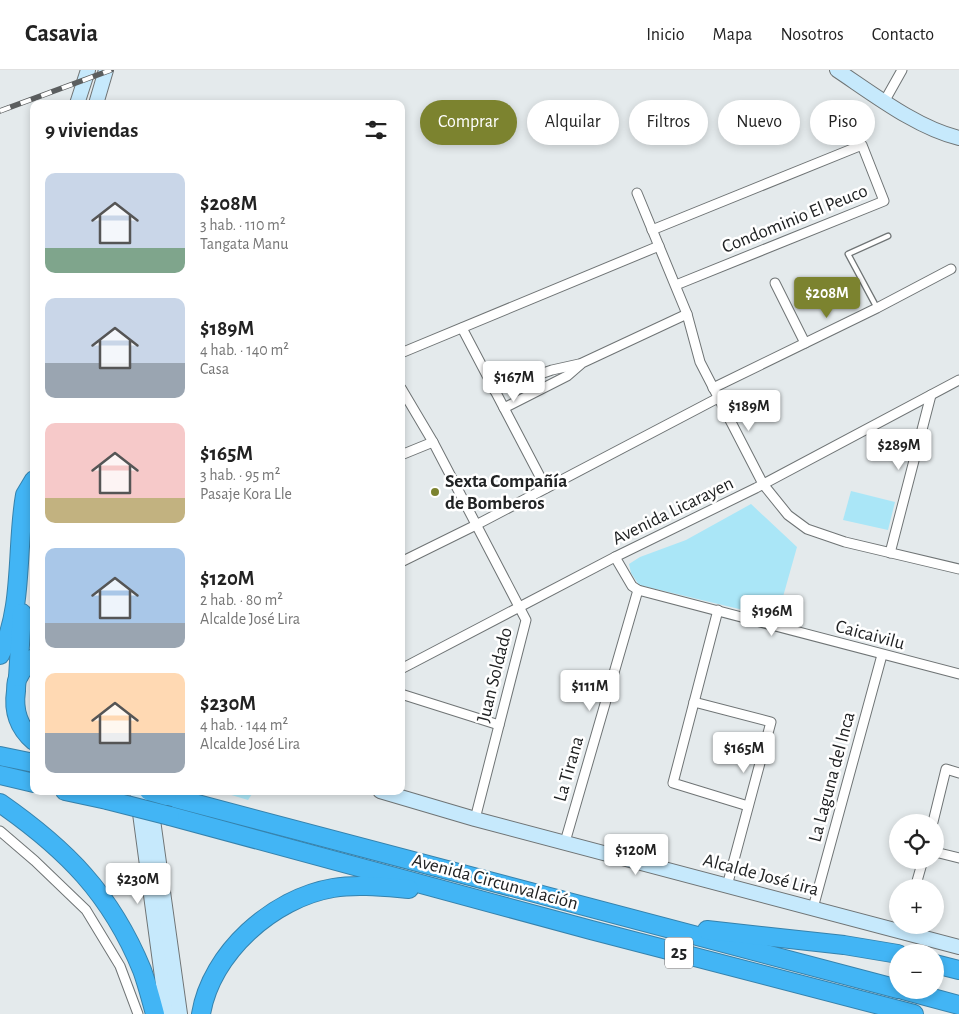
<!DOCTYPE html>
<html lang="es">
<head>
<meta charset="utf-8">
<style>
  body { margin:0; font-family:"Alegreya Sans",sans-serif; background:#f2f2f2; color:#222; height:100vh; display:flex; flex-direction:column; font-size:19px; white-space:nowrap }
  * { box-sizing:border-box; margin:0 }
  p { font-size:16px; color:#767676 }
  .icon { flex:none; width:28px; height:28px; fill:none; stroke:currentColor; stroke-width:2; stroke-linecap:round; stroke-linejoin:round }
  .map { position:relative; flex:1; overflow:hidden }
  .panel { position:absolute; left:30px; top:30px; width:375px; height:695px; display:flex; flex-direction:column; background:#fff; border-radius:10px; box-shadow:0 2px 8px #0003 }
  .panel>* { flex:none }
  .guide { position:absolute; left:420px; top:30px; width:464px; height:45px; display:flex; gap:10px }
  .controls { position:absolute; left:889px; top:744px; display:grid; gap:10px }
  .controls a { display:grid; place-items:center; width:55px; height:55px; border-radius:50%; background:#fff; box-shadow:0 2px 8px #0003; font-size:25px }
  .price { position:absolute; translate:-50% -42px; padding:0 11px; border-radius:5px; background:#fff; color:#222; font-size:16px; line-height:32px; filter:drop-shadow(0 1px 2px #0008) }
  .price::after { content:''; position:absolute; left:50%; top:30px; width:15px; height:11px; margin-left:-8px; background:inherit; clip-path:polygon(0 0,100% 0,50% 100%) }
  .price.selected { background:#7c832f; color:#fff }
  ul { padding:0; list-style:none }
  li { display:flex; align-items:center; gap:15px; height:125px; padding:0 15px }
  li span { display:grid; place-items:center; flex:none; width:140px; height:100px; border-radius:10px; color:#555 }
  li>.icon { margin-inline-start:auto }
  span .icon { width:60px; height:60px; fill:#fffc; stroke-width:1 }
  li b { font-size:21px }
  h2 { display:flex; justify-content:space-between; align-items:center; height:60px; padding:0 15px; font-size:21px }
  .pill { padding:0 18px; border-radius:22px; background:#fff; box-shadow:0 2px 8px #0003; font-size:18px; line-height:45px }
  .pill.selected { background:#7c832f; color:#fff }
  header { display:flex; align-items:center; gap:30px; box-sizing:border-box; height:70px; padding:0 25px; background:#fff; border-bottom:1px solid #e0e0e0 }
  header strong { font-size:24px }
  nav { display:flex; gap:28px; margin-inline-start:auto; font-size:18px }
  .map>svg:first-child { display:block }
  .green { fill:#aae6f7 }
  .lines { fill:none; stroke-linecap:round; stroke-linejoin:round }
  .lane-casing { stroke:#6f7475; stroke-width:7 }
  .street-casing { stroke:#6f7475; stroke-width:11 }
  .secondary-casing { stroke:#6f7475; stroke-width:16 }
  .highway-casing { stroke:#3682ac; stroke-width:20 }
  .lane { stroke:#fff; stroke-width:4.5 }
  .street { stroke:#fff; stroke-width:9 }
  .secondary { stroke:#c6e9fc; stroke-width:14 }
  .highway { stroke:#42b5f5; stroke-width:18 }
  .rail-casing { stroke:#5b5e5f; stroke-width:5.5 }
  .rail { stroke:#fff; stroke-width:4; stroke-dasharray:11; stroke-linecap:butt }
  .highway-bridge-casing { stroke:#3682ac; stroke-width:20; stroke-linecap:butt }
  .highway-bridge { stroke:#42b5f5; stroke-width:18 }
  .poi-dot { fill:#7c832f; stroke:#fff; stroke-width:2 }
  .labels { text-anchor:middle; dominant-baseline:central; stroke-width:5; stroke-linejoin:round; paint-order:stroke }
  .shield { fill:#fff; stroke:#646566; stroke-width:1 }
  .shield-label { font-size:18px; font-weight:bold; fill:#212324 }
  .street-label { font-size:19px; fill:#212324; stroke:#fff }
  .poi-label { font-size:19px; font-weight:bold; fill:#212324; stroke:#fff; text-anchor:start }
</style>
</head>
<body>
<header>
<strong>Casavia</strong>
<nav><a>Inicio</a><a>Mapa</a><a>Nosotros</a><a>Contacto</a></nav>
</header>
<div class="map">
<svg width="959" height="944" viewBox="0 0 959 944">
  <rect width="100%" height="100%" fill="#e4eaec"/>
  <g class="green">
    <polygon points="851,421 895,432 888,460 843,450"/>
    <polygon points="751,434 797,477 777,548 639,515 631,503 629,494 640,487 686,470"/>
    <polygon points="218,721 254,721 248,730"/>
  </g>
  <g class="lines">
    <defs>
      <polyline id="lane" points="877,238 848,184 888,166"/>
      <g id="street">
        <polyline points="884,32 902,0"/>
        <polyline points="637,123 687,244 700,292 763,414 788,445 807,459 845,472 959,499"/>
        <polyline points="652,160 862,75 884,131 676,215"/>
        <polyline points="775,213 805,273"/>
        <polyline points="462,258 546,418"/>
        <polyline points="401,283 659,176"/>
        <polyline points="401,318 433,372 526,550 475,749"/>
        <polyline points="713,318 877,238 951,199"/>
        <polyline points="494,320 552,300 579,294"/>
        <polyline points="504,338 567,306 582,293 687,244"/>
        <polyline points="401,385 433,372"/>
        <polyline points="890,483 931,325"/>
        <polyline points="615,487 632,516 638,520 959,604"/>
        <polyline points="401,492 476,455 718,328"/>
        <polyline points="718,540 673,713 748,736"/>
        <polyline points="401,599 615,487 756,418 959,310"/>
        <polyline points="401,624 499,655"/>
        <polyline points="694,632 771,652 727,816"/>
        <polyline points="933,752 946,699 959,703"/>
        <polyline points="0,761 35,791 86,840 120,896 138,944"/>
        <polyline points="565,772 638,520"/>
        <polyline points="935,782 959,788"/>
        <polyline points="915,818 923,790"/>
        <polyline points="813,838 882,585"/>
      </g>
      <g id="secondary">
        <path d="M837 0C873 24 917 58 959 68"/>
        <polyline points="77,34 88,0"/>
        <polyline points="96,34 106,0"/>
        <polyline points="137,721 167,944"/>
        <polyline points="149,721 180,944"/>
        <polyline points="380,721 475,749 959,877"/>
      </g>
      <g id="highway">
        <path d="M0 585C24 540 16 475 25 425L34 410"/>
        <path d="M34 588C28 593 22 599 19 606 16 610 16 616 16 621 13 641 19 658 34 671"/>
        <polyline points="18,607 22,543"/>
        <polyline points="0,686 34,693"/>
        <polyline points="0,705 34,713"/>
        <polyline points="65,721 107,730"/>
        <polyline points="167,726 898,919"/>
        <path d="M0 733C66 779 111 824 142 900 147 914 151 929 155 944"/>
        <polyline points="170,746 591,860 914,944"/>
        <polyline points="707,860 844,875 898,884"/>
        <polyline points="935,894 959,900"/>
        <polyline points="903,920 959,935"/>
        <path d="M201 944C211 883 273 828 333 818 357 814 384 817 409 819"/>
      </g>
    </defs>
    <use href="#lane" class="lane-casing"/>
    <use href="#street" class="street-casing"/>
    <use href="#secondary" class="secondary-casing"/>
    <use href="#highway" class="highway-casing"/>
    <use href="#lane" class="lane"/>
    <use href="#street" class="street"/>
    <use href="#secondary" class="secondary"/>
    <use href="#highway" class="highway"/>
    <defs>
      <polyline id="rail" points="0,41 111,0"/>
    </defs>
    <use href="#rail" class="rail-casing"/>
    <use href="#rail" class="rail"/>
    <defs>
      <g id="highway-bridge">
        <polyline points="149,721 167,726"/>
        <polyline points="107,730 170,746"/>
      </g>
    </defs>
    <use href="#highway-bridge" class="highway-bridge-casing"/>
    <use href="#highway-bridge" class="highway-bridge"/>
  </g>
  <circle class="poi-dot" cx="435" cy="422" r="5"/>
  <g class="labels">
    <rect class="shield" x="665" y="867.5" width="28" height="31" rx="4"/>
    <g class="shield-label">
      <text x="679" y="883">25</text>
    </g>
    <g class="street-label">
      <text transform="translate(795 149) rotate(-22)">Condominio El Peuco</text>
      <text transform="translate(673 441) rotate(-26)">Avenida Licarayen</text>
      <text transform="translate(870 565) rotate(15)">Caicaivilu</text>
      <text transform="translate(495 605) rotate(-76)">Juan Soldado</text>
      <text transform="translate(569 699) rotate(-74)">La Tirana</text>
      <text transform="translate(832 707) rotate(-75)">La Laguna del Inca</text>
      <text transform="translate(761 805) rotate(15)">Alcalde José Lira</text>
      <text transform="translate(495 812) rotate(15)">Avenida Circunvalación</text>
    </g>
    <g class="poi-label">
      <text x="445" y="411">Sexta Compañía<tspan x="445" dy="22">de Bomberos</tspan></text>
    </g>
  </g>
</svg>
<div class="controls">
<a><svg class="icon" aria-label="locate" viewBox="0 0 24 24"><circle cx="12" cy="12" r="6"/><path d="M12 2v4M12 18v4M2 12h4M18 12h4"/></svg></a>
<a>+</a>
<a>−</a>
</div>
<b class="price selected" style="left:827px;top:249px">$208M</b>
<b class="price" style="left:514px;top:333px">$167M</b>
<b class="price" style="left:749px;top:362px">$189M</b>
<b class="price" style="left:899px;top:401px">$289M</b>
<b class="price" style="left:772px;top:567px">$196M</b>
<b class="price" style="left:590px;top:642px">$111M</b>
<b class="price" style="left:744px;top:704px">$165M</b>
<b class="price" style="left:636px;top:806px">$120M</b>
<b class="price" style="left:138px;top:835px">$230M</b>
<div class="guide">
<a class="pill selected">Comprar</a>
<a class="pill">Alquilar</a>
<a class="pill">Filtros</a>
<a class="pill">Nuevo</a>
<a class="pill">Piso</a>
</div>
<section class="panel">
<h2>9 viviendas<svg class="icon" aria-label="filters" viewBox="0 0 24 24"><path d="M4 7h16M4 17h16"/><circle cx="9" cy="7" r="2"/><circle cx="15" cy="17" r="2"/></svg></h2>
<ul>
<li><span style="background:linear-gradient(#c9d6e8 75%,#7fa58c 0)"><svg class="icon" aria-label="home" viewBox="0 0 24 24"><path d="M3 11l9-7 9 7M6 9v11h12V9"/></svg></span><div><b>$208M</b><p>3 hab. · 110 m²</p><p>Tangata Manu</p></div></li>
<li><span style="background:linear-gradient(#c9d6e8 65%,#9aa5b1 0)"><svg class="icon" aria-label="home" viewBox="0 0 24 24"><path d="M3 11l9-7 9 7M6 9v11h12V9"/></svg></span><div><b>$189M</b><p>4 hab. · 140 m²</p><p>Casa</p></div></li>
<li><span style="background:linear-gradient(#f6c9c9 75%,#c2b280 0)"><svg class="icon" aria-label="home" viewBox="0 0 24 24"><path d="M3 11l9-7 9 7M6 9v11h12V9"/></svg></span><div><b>$165M</b><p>3 hab. · 95 m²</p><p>Pasaje Kora Lle</p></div></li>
<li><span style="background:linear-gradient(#a9c7e8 75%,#9aa5b1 0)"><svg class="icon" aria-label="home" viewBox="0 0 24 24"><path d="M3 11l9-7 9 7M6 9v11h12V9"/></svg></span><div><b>$120M</b><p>2 hab. · 80 m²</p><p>Alcalde José Lira</p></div></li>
<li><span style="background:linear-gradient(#ffd9b3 60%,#9aa5b1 0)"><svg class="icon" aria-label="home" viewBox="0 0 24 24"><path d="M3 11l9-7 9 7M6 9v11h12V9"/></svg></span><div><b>$230M</b><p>4 hab. · 144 m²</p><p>Alcalde José Lira</p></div></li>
</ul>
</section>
</div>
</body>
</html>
